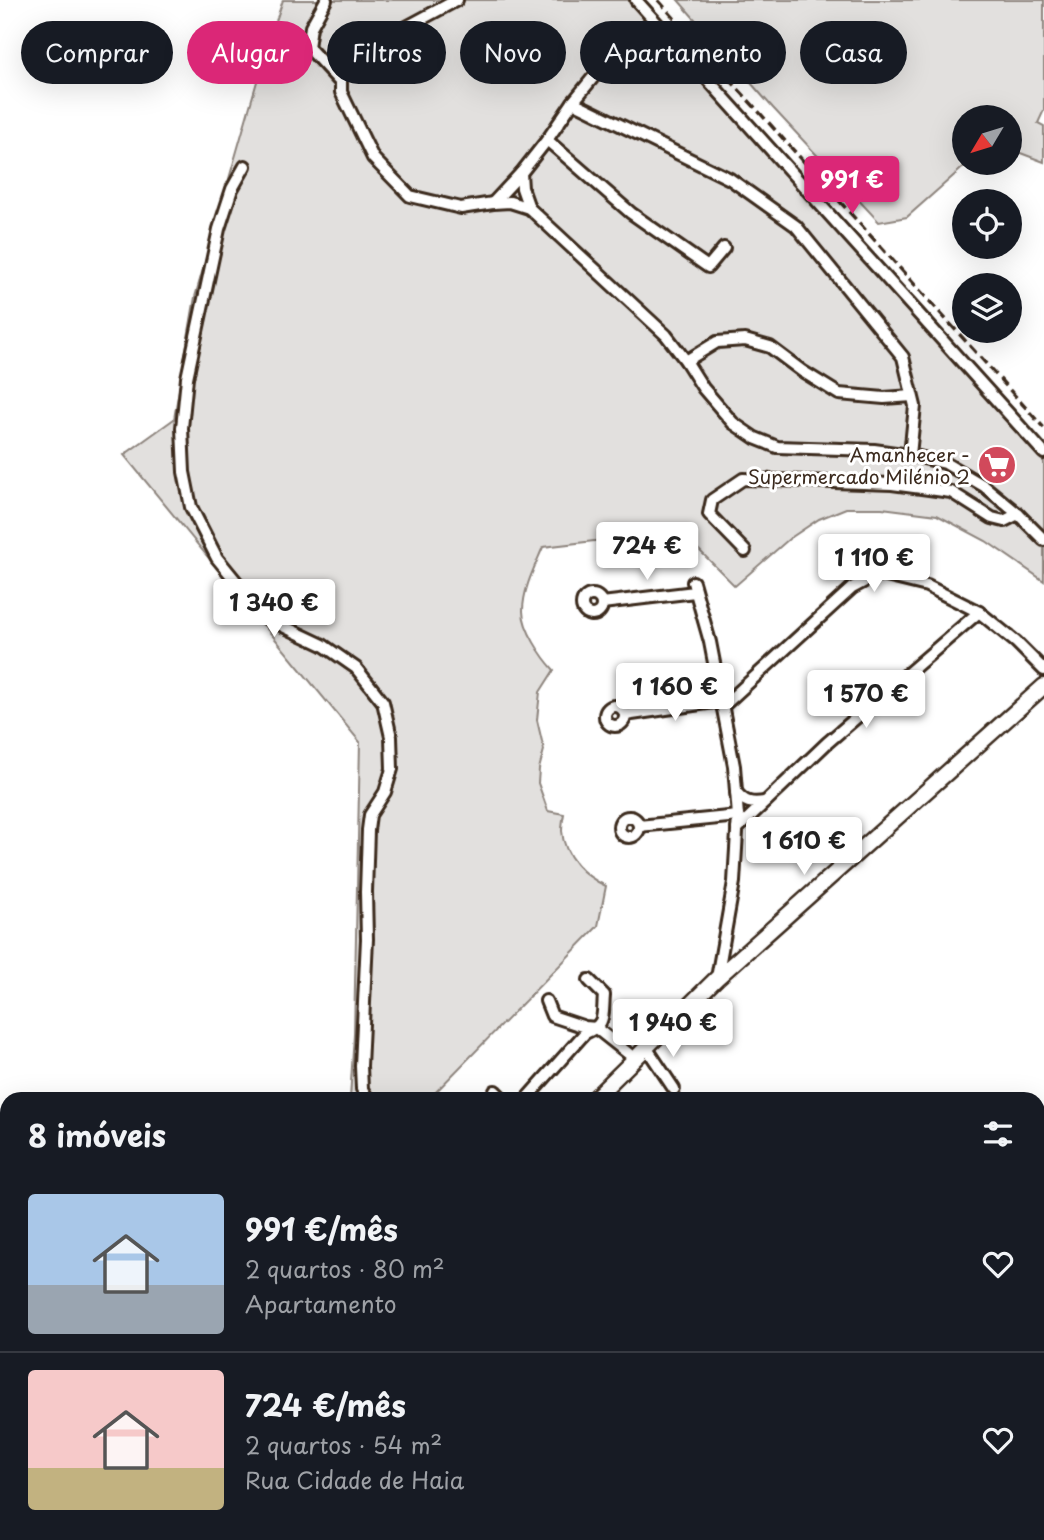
<!DOCTYPE html>
<html lang="pt">
<head>
<meta charset="utf-8">
<style>
  body { margin:0; font-family:"Playpen Sans",sans-serif; background:#242831; color:#f1f3f6; height:100vh; display:flex; flex-direction:column; font-size:26px; white-space:nowrap }
  * { box-sizing:border-box; margin:0 }
  p { font-size:23px; color:#9ea1a6 }
  .icon { flex:none; width:38px; height:38px; fill:none; stroke:currentColor; stroke-width:2; stroke-linecap:round; stroke-linejoin:round }
  .map { position:relative; flex:1; overflow:hidden }
  .drawer { position:absolute; left:0px; top:1092px; width:1045px; height:448px; display:flex; flex-direction:column; background:#171b24; border-radius:21px 21px 0 0; box-shadow:0 7px 28px #0002 }
  .drawer>* { flex:none }
  .top-card { position:absolute; left:21px; top:21px; width:1003px; height:63px; display:flex; gap:14px }
  .needle { width:46px; rotate:232deg }
  .controls { position:absolute; left:952px; top:105px; display:grid; gap:14px }
  .controls a { display:grid; place-items:center; width:70px; height:70px; border-radius:50%; background:#171b24; box-shadow:0 7px 28px #0002; font-size:35px }
  .price { position:absolute; translate:-50% -60px; padding:0 16px; border-radius:7px; background:#fff; color:#222; font-size:23px; line-height:46px; filter:drop-shadow(0 2px 4px #0008) }
  .price::after { content:''; position:absolute; left:50%; top:42px; width:21px; height:16px; margin-left:-10px; background:inherit; clip-path:polygon(0 0,100% 0,50% 100%) }
  .price.current { background:#db2777; color:#fff }
  ul { padding:0; list-style:none }
  li { display:flex; align-items:center; gap:21px; height:175px; padding:0 28px }
  li+li { border-top:2px solid #363941 }
  li span { display:grid; place-items:center; flex:none; width:196px; height:140px; border-radius:7px; color:#555 }
  li>.icon { margin-inline-start:auto }
  span .icon { width:84px; height:84px; fill:#fffc; stroke-width:1 }
  li b { font-size:30px }
  h2 { display:flex; justify-content:space-between; align-items:center; height:84px; padding:0 28px; font-size:30px }
  .pill { padding:0 24px; border-radius:32px; background:#171b24; box-shadow:0 7px 28px #0002; font-size:24px; line-height:63px }
  .pill.current { background:#db2777; color:#fff }
  .map>svg:first-child { display:block }
  .green { fill:#e2e0de; stroke:#8e857e; stroke-width:2 }
  .lines { fill:none; stroke-linecap:round; stroke-linejoin:round }
  .stream { stroke:#887e77; stroke-width:3.5 }
  .minor-casing { stroke:#3b2a1e; stroke-width:16 }
  .tertiary-casing { stroke:#3b2a1e; stroke-width:19 }
  .secondary-casing { stroke:#3b2a1e; stroke-width:21 }
  .minor { stroke:#fff; stroke-width:10 }
  .tertiary { stroke:#fff; stroke-width:14 }
  .secondary { stroke:#fff; stroke-width:16 }
  .rail { stroke:#3b2a1e; stroke-width:3.5; stroke-dasharray:10 5; stroke-linecap:butt }
  .labels { text-anchor:middle; dominant-baseline:central; stroke-width:6; stroke-linejoin:round; paint-order:stroke }
  .poi-label { font-size:19px; fill:#3b2a1e; stroke:#fff; text-anchor:end }
</style>
</head>
<body>
<div class="map">
<svg width="1044" height="1540" viewBox="0 0 1044 1540">
  <rect width="100%" height="100%" fill="#fff"/>
  <filter id="ink" filterUnits="userSpaceOnUse"><feTurbulence type="fractalNoise" baseFrequency=".0143" numOctaves="2"/><feDisplacementMap in="SourceGraphic" scale="14" xChannelSelector="R" yChannelSelector="G"/><feConvolveMatrix kernelMatrix="1 2 1 2 8 2 1 2 1" color-interpolation-filters="sRGB"/></filter>
  <g filter="url(#ink)">
    <g class="green">
      <path d="M283 0H639L1044 462V581L986 541 937 515 882 508H846L819 519 789 539 735 586 680 531 543 547C535 566 523 589 523 611 523 629 542 657 554 670L540 692 537 720 544 750 539 769 538 783 548 811 564 814C563 819 562 825 562 831 564 857 584 876 606 886L598 926 429 1099H350L354 1034 360 742 124 455 174 419 195 297 264 57Z"/>
      <polygon points="678,0 1044,0 1044,110 1038,123 1044,126 1044,162 1010,149 1010,117 964,117 964,163 968,163 907,217 879,222 773,108"/>
    </g>
    <g class="lines">
      <polyline class="stream" points="1038,1231 1044,1200"/>
      <defs>
        <g id="minor">
          <polyline points="326,0 311,27 308,47 340,82"/>
          <polyline points="457,0 345,60 341,74 341,92 373,158 410,196 461,208 493,203 510,202 529,208 666,335 686,361 703,388 733,423 755,438 777,447 874,450 910,455 945,463 984,486 1018,514 1044,540"/>
          <polyline points="636,0 1044,453"/>
          <polyline points="573,102 730,179 796,226 903,357 915,406 910,455"/>
          <polyline points="547,140 631,213 708,267 724,248"/>
          <polyline points="245,166 232,189 219,229 187,378 182,428 184,472 191,507 217,558 266,618 323,645 356,668 383,702 391,737 392,769 385,792 370,815 368,830 366,892 367,939 361,1066 362,1089 368,1099"/>
          <polyline points="493,203 521,173"/>
          <polyline points="529,208 522,188 521,173 547,140 573,102 632,30"/>
          <polyline points="686,361 717,342 745,340 770,347 802,371 839,394 884,398 912,396"/>
          <polyline points="745,551 709,514 712,500 743,479 892,484 951,492 992,518 1004,521 1018,514"/>
          <polyline points="693,582 710,642 734,766 738,816 734,882 717,978"/>
          <circle cx="592" cy="605" r="10"/>
          <polyline points="602,603 695,592"/>
          <circle cx="615" cy="716" r="10"/>
          <polyline points="722,707 852,588 878,574 927,586 979,612 1016,642 1044,670"/>
          <polyline points="625,715 721,701"/>
          <path d="M736 792C745 803 751 804 765 802"/>
          <circle cx="629" cy="827" r="10"/>
          <polyline points="639,826 738,816"/>
          <polyline points="737,829 827,743 979,612"/>
          <polyline points="546,1001 552,1016 585,1027 596,1028 634,1058"/>
          <polyline points="646,1047 674,1089"/>
          <polyline points="495,1091 503,1099"/>
          <path d="M526 1099 585 1033C607 1024 602 1016 604 995L589 980"/>
        </g>
        <g id="tertiary">
          <polyline points="594,1099 717,978 1044,686"/>
          <polyline points="34,1540 39,1533"/>
        </g>
        <g id="secondary">
          <polyline points="0,1157 7,1159"/>
          <polyline points="963,1533 983,1540"/>
        </g>
      </defs>
      <use href="#minor" class="minor-casing"/>
      <use href="#tertiary" class="tertiary-casing"/>
      <use href="#secondary" class="secondary-casing"/>
      <use href="#minor" class="minor"/>
      <use href="#tertiary" class="tertiary"/>
      <use href="#secondary" class="secondary"/>
      <polyline class="rail" points="658,0 1044,428"/>
    </g>
  </g>
  <defs>
    <symbol id="supermarket-disc" viewBox="-11 -11 22 22"><circle r="9.5" fill="#d1495b" stroke="#fff"/><path d="M-6-5.5h2.5l.6 2H6L4.5 2H-2.5L-4.4-4H-6ZM-1.5 3.2a1.3 1.3 0 1 0 .1 0ZM3 3.2a1.3 1.3 0 1 0 .1 0Z" fill="#fff"/></symbol>
  </defs>
  <g fill-rule="evenodd">
    <use href="#supermarket-disc" x="975" y="443" width="44" height="44"/>
  </g>
  <g class="labels">
    <g class="poi-label">
      <text x="970" y="454">Amanhecer -<tspan x="970" dy="22">Supermercado Milénio 2</tspan></text>
    </g>
  </g>
</svg>
<div class="controls">
<a><svg class="needle" viewBox="-14 -14 28 28"><path d="M0-13l5 13h-10z" fill="#e53935"/><path d="M0 13l5-13h-10z" fill="#9ea1a6"/></svg></a>
<a><svg class="icon" aria-label="locate" viewBox="0 0 24 24"><circle cx="12" cy="12" r="6"/><path d="M12 2v4M12 18v4M2 12h4M18 12h4"/></svg></a>
<a><svg class="icon" aria-label="layers" viewBox="0 0 24 24"><path d="M12 4l9 5-9 5-9-5zM3 14l9 5 9-5"/></svg></a>
</div>
<b class="price current" style="left:852px;top:216px">991 €</b>
<b class="price" style="left:647px;top:582px">724 €</b>
<b class="price" style="left:874px;top:594px">1 110 €</b>
<b class="price" style="left:274px;top:639px">1 340 €</b>
<b class="price" style="left:675px;top:723px">1 160 €</b>
<b class="price" style="left:866px;top:730px">1 570 €</b>
<b class="price" style="left:804px;top:877px">1 610 €</b>
<b class="price" style="left:673px;top:1059px">1 940 €</b>
<div class="top-card">
<a class="pill">Comprar</a>
<a class="pill current">Alugar</a>
<a class="pill">Filtros</a>
<a class="pill">Novo</a>
<a class="pill">Apartamento</a>
<a class="pill">Casa</a>
</div>
<section class="drawer">
<h2>8 imóveis<svg class="icon" aria-label="filters" viewBox="0 0 24 24"><path d="M4 7h16M4 17h16"/><circle cx="9" cy="7" r="2"/><circle cx="15" cy="17" r="2"/></svg></h2>
<ul>
<li><span style="background:linear-gradient(#a9c7e8 65%,#9aa5b1 0)"><svg class="icon" aria-label="home" viewBox="0 0 24 24"><path d="M3 11l9-7 9 7M6 9v11h12V9"/></svg></span><div><b>991 €/mês</b><p>2 quartos · 80 m²</p><p>Apartamento</p></div><svg class="icon" aria-label="heart" viewBox="0 0 24 24"><path d="M12 20l-8-8c-3-5 5-10 8-4 3-6 11-1 8 4z"/></svg></li>
<li><span style="background:linear-gradient(#f6c9c9 70%,#c2b280 0)"><svg class="icon" aria-label="home" viewBox="0 0 24 24"><path d="M3 11l9-7 9 7M6 9v11h12V9"/></svg></span><div><b>724 €/mês</b><p>2 quartos · 54 m²</p><p>Rua Cidade de Haia</p></div><svg class="icon" aria-label="heart" viewBox="0 0 24 24"><path d="M12 20l-8-8c-3-5 5-10 8-4 3-6 11-1 8 4z"/></svg></li>
</ul>
</section>
</div>
</body>
</html>
